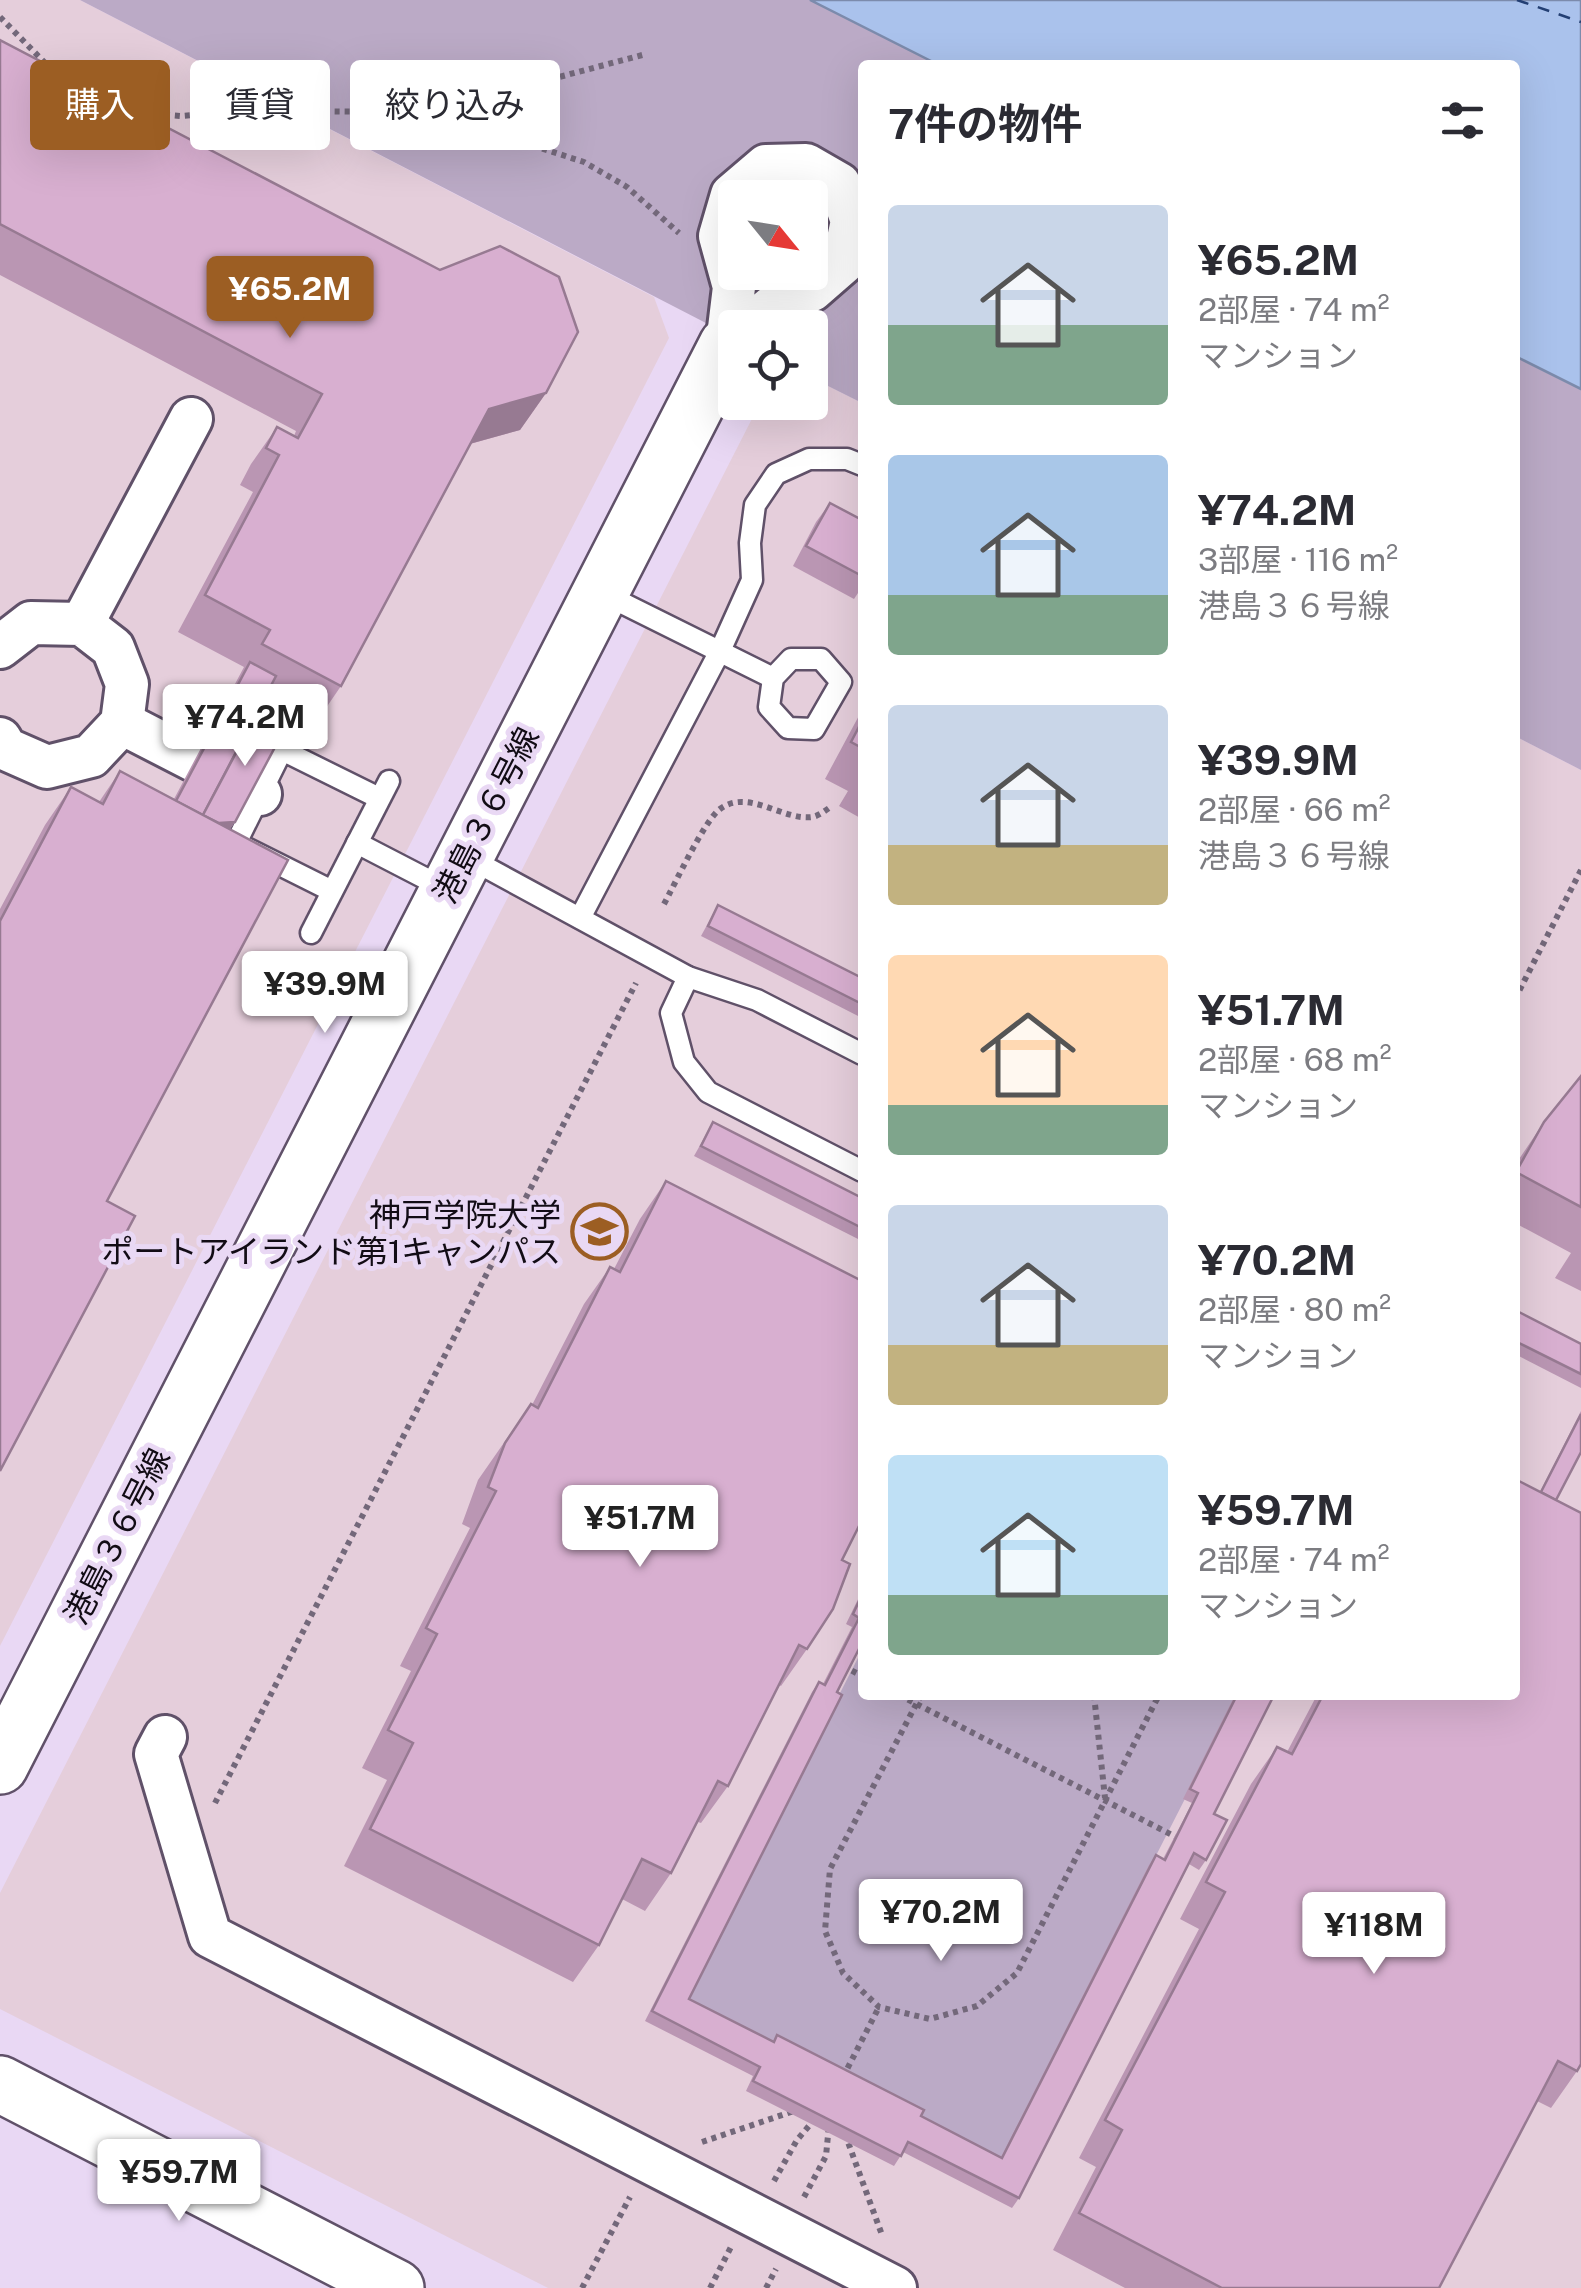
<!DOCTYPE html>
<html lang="ja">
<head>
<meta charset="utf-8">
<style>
  body { margin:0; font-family:"Public Sans","Noto Sans JP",sans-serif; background:#f2f2f3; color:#2b2b33; height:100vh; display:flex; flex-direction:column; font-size:38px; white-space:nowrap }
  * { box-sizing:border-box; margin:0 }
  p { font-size:32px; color:#7c7c81 }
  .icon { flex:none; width:55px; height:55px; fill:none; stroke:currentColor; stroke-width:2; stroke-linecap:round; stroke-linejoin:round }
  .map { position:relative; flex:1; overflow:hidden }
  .panel { position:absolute; left:858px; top:60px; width:662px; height:1640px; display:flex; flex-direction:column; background:#fff; border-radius:10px; box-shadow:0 10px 40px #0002 }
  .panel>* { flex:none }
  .banner { position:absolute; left:30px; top:60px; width:678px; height:90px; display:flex; gap:20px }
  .needle { width:65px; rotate:120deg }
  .buttons { position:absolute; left:718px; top:180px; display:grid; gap:20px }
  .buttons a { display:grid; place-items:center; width:110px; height:110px; border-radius:10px; background:#fff; box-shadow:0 10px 40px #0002; font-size:50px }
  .price { position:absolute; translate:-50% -85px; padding:0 22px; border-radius:10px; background:#fff; color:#222; font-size:32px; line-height:65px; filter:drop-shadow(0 2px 5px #0008) }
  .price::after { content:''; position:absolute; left:50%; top:60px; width:30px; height:22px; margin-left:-15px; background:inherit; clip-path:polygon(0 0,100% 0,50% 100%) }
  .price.active { background:#9c5e23; color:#fff }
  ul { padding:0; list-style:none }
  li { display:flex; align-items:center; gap:30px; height:250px; padding:0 30px }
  li span { display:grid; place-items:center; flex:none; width:280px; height:200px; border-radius:10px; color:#555 }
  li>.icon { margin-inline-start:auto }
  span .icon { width:120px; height:120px; fill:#fffc; stroke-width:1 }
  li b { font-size:42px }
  h2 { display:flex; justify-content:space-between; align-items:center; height:120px; padding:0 30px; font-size:42px }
  .tag { padding:0 35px; border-radius:10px; background:#fff; box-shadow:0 10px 40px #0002; font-size:35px; line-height:90px }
  .tag.active { background:#9c5e23; color:#fff }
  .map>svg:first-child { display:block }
  .education { fill:#e5cedb }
  .green { fill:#bbaac6; fill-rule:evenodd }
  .water { fill:#aac2ec; stroke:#7c8bac; stroke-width:2.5 }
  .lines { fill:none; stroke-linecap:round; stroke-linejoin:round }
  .ferry { stroke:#233f73; stroke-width:2.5; stroke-dasharray:12 10; stroke-linecap:butt }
  .lane-casing { stroke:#605169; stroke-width:25 }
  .street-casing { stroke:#605169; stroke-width:48 }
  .secondary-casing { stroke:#605169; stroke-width:60 }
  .path { stroke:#73687a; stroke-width:6; stroke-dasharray:5 5; stroke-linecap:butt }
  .lane { stroke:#fff; stroke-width:20 }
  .street { stroke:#fff; stroke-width:42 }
  .secondary { stroke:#fff; stroke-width:55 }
  .wall { fill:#ba96b3 }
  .shaded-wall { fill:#977a92 }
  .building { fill:#d8afd0; stroke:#977a92; stroke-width:2.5 }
  .labels { text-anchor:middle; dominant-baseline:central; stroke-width:10; stroke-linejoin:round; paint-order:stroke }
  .street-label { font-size:32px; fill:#120c15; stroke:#e9d8f4 }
  .poi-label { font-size:32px; fill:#120c15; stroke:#e9d8f4; text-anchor:end }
</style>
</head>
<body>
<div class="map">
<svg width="1581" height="2288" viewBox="0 0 1581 2288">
  <rect width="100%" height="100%" fill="#e9d8f4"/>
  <g class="education">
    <polygon points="0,0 80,0 654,297 669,338 0,1646"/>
    <polygon points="810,377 862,403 862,1695 1515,1695 1515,736 1581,770 1581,2288 548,2288 0,2009 0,1893 760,403 810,402"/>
  </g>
  <g class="green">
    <path d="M80 0H810L939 65H862V403L810 377V328H735V338ZM735 198H810V272H735Z"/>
    <polygon points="1515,356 1581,389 1581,770 1515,736"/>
    <polygon points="862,1650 862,1695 1238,1695 995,2171 678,2010"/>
  </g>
  <polygon class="water" points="810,0 1581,0 1581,389 1515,356 1515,65 939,65"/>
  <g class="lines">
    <polyline class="ferry" points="1517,0 1581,22"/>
    <defs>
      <g id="lane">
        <polyline points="602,593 773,678"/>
        <polygon points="791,659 821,659 841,682 814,729 788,728 769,707 773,678"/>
        <polyline points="357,843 444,888"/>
        <polyline points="467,857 688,977 757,1000 862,1054"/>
        <polyline points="332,891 236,843 282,750 379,798"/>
        <polyline points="580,918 720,651 752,580 750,543 755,505 776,474 809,459 847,459 862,465"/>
        <polyline points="311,933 389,781"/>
        <polyline points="688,977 671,1013 684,1062 708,1092 862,1171"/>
      </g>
      <g id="street">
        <polyline points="727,345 734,287 720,236 732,195 766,166 806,165 839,184 852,221 843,263 812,290 772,307 747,328"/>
        <polyline points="82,624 191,419"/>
        <polyline points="0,647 31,623 82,624 113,648 127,684 122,723 91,756 47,767 6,749 0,739"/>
        <polyline points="122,723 260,794"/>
        <polyline points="165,1737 156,1754 210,1936 895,2288"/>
      </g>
      <g id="secondary">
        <polyline points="0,1766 727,345"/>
        <polyline points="0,2084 396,2288"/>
      </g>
    </defs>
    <use href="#lane" class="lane-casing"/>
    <use href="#street" class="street-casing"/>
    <use href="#secondary" class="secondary-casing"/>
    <g class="path">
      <polyline points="0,17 48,66"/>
      <polyline points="135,112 180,116 246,111 427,112 646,54"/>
      <polyline points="428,112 584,162 627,187 679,233"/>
      <path d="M664 904C675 884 704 821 720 809 748 788 783 821 812 817 819 816 826 810 832 806"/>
      <polyline points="1515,999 1581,870"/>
      <polyline points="843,1666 862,1676"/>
      <polyline points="899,1695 1178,1838"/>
      <polyline points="921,1695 830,1869 825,1931 843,1973 879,2007 930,2019 977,2006 1017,1973 1159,1695"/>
      <polyline points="1094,1695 1105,1798"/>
      <polyline points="215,1803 636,983"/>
      <polyline points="843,2077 879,2007"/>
      <polyline points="845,2134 882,2235"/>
      <polyline points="702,2142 794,2111"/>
      <polyline points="774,2181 797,2140 814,2120"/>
      <polyline points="804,2197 826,2156 829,2125"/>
      <polyline points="582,2288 630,2197"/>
      <polyline points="710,2288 732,2245"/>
      <polyline points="766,2288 776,2269"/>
    </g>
    <use href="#lane" class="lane"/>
    <use href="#street" class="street"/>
    <use href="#secondary" class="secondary"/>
  </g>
  <g class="wall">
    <polygon points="0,40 546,393 520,430 470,444 341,686 315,724 265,697 263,702 235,822 230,829 107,1201 0,1471 0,909 45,825 71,787 99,802 120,771 174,799 244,667 178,632 253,492 240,485 251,464 277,427 294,436 296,431 0,275"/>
    <polygon points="830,503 862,520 862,587 854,599 793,566 816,522"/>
    <polygon points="862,710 862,819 839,806 848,791 825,779"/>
    <polygon points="718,905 862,978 862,1018 701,936"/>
    <polygon points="1581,1076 1581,1291 1555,1278 1571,1253 1515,1223 1515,1165 1544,1122"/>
    <polygon points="713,1122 862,1198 862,1241 694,1156"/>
    <polygon points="666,1181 842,1560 807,1649 781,1686 779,1685 728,1786 701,1823 698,1822 671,1873 645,1911 622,1899 599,1945 573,1982 344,1866 387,1780 362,1768 411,1671 400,1666 470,1528 462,1524 478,1480 531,1404 532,1405 584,1304 610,1267 614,1269 640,1219"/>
    <polygon points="1515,1310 1581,1344 1581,1388 1515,1354"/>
    <polygon points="1581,1411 1581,1452 1556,1500 1577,2071 1551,2108 1537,2101 1439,2288 1125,2288 1053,2250 1096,2167 1079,2158 1199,1929 1180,1919 1251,1784 1277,1747 1287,1752 1317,1695 1515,1695 1540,1492"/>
    <polygon points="862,1591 862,1643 689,1999 1001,2157 1149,1865 1156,1855 1163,1859 1192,1803 1183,1799 1235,1695 1274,1695 1214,1814 1206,1860 1199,1870 1189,1864 1019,2198 1012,2208 903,2152 894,2166 746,2091 753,2076 645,2021 812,1692 819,1682 823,1684 852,1627 846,1624"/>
  </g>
  <g class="shaded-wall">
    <polygon points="546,393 520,430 462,446 489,409"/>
    <polygon points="235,822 228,832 197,824"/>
  </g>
  <g class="building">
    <polygon points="0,40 440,270 500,246 559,277 578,332 546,393 489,409 341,686 262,644 270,630 205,595 279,455 266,448 277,427 298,438 322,394 0,224"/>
    <polygon points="830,503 862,520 862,576 806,546"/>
    <polygon points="250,662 276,676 203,815 176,801"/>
    <polygon points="263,702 282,734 235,822 219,823 203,815"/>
    <polygon points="862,721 862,748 851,742"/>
    <polygon points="120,771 288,860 107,1201 135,1216 0,1471 0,921 71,787 103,804"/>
    <polygon points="718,905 862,978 862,1004 708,926"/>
    <polygon points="1581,1076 1581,1207 1516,1172 1544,1122"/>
    <polygon points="713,1122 862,1198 862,1228 701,1146"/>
    <polygon points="666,1181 862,1281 862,1520 842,1560 850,1564 833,1609 807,1649 799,1645 728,1786 718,1781 671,1873 642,1859 599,1945 370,1829 413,1743 388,1730 437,1634 426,1628 496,1491 488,1487 505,1443 531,1404 538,1408 610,1267 620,1272"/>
    <polygon points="1515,1310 1581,1344 1581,1374 1515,1341"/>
    <polygon points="1581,1414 1581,1452 1556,1500 1541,1492"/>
    <polygon points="1515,1479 1581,1513 1581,2064 1577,2071 1558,2061 1439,2288 1222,2288 1079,2213 1122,2130 1105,2120 1225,1892 1206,1882 1277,1747 1292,1754 1323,1695 1515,1695"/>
    <polygon points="862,1595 862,1643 837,1692 842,1695 689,1999 774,2042 777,2035 924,2110 921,2116 1002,2158 1156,1855 1165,1860 1198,1793 1190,1789 1237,1695 1274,1695 1214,1814 1227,1820 1206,1860 1194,1853 1019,2198 908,2142 901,2156 753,2081 760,2067 652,2011 819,1682 825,1685 859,1618 853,1614"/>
  </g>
  <defs>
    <symbol id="university-ring" viewBox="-11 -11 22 22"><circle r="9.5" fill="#e9d8f4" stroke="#9c5e23" stroke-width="1.5"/><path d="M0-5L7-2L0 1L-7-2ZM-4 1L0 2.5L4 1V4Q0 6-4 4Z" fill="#9c5e23"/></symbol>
  </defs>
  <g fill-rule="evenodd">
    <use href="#university-ring" x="568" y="1200" width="63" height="63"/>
  </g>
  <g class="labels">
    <g class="street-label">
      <text transform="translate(486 815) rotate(-63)">港島３６号線</text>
      <text transform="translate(117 1536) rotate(-63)">港島３６号線</text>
    </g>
    <g class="poi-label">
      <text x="561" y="1214">神戸学院大学<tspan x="561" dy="37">ポートアイランド第1キャンパス</tspan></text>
    </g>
  </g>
</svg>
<div class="buttons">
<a><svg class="needle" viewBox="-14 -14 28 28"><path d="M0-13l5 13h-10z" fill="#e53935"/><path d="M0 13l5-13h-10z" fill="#7c7c81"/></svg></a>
<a><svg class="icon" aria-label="locate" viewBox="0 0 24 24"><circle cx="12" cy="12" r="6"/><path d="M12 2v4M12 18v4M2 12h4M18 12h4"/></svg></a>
</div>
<b class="price active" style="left:290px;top:341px">¥65.2M</b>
<b class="price" style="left:245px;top:769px">¥74.2M</b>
<b class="price" style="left:325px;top:1036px">¥39.9M</b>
<b class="price" style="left:640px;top:1570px">¥51.7M</b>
<b class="price" style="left:941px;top:1964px">¥70.2M</b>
<b class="price" style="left:1374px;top:1977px">¥118M</b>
<b class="price" style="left:179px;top:2224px">¥59.7M</b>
<div class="banner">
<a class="tag active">購入</a>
<a class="tag">賃貸</a>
<a class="tag">絞り込み</a>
</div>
<section class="panel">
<h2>7件の物件<svg class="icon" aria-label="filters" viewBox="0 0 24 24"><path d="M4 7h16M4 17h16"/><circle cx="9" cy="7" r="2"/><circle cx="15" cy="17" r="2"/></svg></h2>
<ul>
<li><span style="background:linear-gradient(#c9d6e8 60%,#7fa58c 0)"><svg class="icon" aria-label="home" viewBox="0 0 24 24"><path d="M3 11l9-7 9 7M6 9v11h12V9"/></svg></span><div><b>¥65.2M</b><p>2部屋 · 74 m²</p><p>マンション</p></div></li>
<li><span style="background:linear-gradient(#a9c7e8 70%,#7fa58c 0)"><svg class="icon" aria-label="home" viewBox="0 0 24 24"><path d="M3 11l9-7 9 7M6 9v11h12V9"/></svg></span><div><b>¥74.2M</b><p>3部屋 · 116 m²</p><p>港島３６号線</p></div></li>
<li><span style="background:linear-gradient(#c9d6e8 70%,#c2b280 0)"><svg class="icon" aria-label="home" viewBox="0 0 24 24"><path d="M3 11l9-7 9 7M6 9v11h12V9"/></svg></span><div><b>¥39.9M</b><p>2部屋 · 66 m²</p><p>港島３６号線</p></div></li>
<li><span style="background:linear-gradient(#ffd9b3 75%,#7fa58c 0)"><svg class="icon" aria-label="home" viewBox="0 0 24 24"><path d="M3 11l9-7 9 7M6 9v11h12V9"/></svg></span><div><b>¥51.7M</b><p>2部屋 · 68 m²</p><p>マンション</p></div></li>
<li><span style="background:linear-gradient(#c9d6e8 70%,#c2b280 0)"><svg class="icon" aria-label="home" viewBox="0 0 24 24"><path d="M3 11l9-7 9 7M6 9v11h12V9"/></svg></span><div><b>¥70.2M</b><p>2部屋 · 80 m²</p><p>マンション</p></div></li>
<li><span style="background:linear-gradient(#bfe0f5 70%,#7fa58c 0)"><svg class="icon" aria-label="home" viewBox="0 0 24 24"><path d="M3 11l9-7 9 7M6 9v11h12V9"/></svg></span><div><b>¥59.7M</b><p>2部屋 · 74 m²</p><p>マンション</p></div></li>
</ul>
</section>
</div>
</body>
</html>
